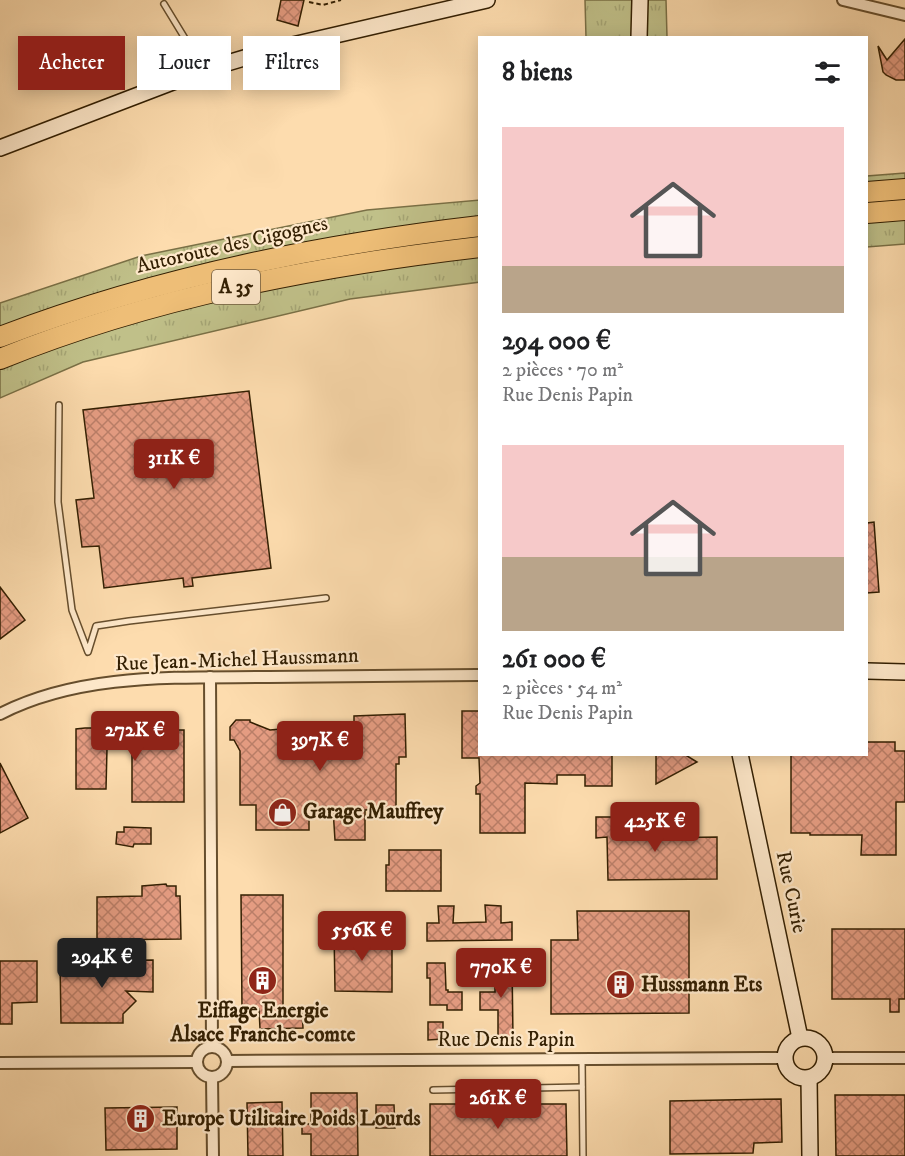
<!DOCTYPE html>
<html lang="fr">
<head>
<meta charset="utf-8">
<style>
  body { margin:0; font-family:"IM FELL DW Pica",serif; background:#f2f2f2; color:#202124; height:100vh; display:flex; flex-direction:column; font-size:22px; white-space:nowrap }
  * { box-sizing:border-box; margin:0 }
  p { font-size:20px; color:#757577 }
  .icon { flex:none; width:33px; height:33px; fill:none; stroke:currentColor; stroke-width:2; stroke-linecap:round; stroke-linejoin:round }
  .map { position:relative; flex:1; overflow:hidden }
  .drawer { position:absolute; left:478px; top:36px; width:390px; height:720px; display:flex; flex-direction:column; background:#fff; border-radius:0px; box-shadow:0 3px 15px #0003 }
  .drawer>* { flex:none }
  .hud { position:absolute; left:18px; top:36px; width:370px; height:54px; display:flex; gap:12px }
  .price { position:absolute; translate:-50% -51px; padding:0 14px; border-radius:6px; background:#8f2418; color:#fff; font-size:20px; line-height:39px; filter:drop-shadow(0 2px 3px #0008) }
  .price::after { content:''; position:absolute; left:50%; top:36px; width:18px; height:14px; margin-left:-9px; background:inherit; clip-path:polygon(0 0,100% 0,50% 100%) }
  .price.active { background:#222; color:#fff }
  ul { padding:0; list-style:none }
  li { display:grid; align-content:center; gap:12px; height:318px; padding:0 24px }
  li span { display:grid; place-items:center; height:186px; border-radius:0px; color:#555 }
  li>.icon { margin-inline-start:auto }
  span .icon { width:108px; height:108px; fill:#fffc; stroke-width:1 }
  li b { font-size:26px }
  h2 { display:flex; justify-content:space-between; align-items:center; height:72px; padding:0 24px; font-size:26px }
  .tag { padding:0 21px; border-radius:0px; background:#fff; box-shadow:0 3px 15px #0003; font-size:21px; line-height:54px }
  .tag.active { background:#8f2418; color:#fff }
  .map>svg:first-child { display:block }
  .grass { fill:url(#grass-tufts); stroke:#7a7046; stroke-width:1.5 }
  .building { fill:url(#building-cross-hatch); stroke:#331f02; stroke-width:1.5 }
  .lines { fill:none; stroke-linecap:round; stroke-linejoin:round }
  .lane-casing { stroke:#664e2d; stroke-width:8 }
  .street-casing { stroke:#664e2d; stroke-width:14 }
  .secondary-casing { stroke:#331f02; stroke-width:18 }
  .highway-casing { stroke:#331f02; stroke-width:22 }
  .path { stroke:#331f02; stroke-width:2; stroke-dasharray:4.5 3; stroke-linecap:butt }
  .lane { stroke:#fee8ca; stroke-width:5 }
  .street { stroke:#fee8ca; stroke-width:10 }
  .secondary { stroke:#fee8ca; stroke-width:15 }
  .highway { stroke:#eebe77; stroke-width:20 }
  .labels { text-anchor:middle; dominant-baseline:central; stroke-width:4.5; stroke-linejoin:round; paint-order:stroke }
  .shield { fill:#fee8ca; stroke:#705b3e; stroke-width:1.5 }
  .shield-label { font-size:20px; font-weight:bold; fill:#331f02 }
  .street-label { font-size:21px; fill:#331f02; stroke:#fee8ca }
  .poi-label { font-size:21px; font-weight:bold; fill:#331f02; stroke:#fee8ca; text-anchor:start }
</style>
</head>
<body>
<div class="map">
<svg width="905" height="1156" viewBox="0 0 905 1156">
  <defs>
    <pattern id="grass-tufts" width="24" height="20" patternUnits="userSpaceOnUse" patternTransform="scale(1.5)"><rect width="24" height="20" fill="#c0c089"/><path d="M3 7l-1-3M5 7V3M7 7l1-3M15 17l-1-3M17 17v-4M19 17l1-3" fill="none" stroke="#a5a575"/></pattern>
    <pattern id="building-cross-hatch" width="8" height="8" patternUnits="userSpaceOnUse" patternTransform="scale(1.5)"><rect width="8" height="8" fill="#e69d83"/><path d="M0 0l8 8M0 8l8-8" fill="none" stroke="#bb7f69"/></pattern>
  </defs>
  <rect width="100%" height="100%" fill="#fddcae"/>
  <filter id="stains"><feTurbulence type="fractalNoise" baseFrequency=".00333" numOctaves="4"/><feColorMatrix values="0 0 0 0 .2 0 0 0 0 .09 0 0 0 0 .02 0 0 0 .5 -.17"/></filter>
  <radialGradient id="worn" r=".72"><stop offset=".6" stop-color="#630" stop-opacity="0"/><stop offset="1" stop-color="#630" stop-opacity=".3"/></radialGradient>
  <g class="grass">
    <polygon points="585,0 666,0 667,37 586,37"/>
    <polygon points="905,173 905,244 867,247 867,176"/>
    <polygon points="480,200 480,282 350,299 83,362 0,398 0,303 141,256 367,210"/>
  </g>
  <g class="building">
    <polygon points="281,0 304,0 298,26 277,20"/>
    <polygon points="905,39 905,80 896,80 886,75 883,72 878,46 887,60"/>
    <polygon points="249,391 271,568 192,578 193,586 184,587 183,578 104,588 99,546 82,547 76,500 94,498 83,410"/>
    <polygon points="874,522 879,592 867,593 867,523"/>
    <polygon points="0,587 25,620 0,639"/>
    <polygon points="462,711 480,711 480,754 612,754 612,786 585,786 585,775 557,775 557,784 525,783 525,833 480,833 480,794 476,794 476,786 480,783 479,758 462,758"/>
    <polygon points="405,714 406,757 399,757 399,764 396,764 396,808 365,810 365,840 335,840 333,809 309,809 309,830 256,830 256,805 240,805 240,751 234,740 230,740 230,727 236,720 250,720 250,722 270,730 281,729 283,726 292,729 293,726 303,730 322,729 322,732 354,731 354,716"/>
    <polygon points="85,728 108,728 131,732 131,730 184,730 184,802 132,802 132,749 107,749 106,789 76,789 76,729"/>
    <polygon points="867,742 895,742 895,751 905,751 905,802 896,802 896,855 861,855 862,835 810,835 810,833 791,833 791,754 867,754"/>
    <polygon points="656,754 684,754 697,762 656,784"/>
    <polygon points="0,763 28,818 0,833"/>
    <polygon points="596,817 633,817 634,823 650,823 651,838 717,837 717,879 608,880 607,837 596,838"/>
    <polygon points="124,827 151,828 151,844 134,844 133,847 116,844 117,832 124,832"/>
    <polygon points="389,850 441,850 441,891 386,891 386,865 389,865"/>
    <polygon points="166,884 167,886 176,886 176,896 180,896 181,939 97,940 97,897 142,896 142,886"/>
    <polygon points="241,895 283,895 283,1011 302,1010 303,1028 260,1029 259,1009 242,1009"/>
    <polygon points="485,905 501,906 501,923 512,922 512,940 427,941 427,923 439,923 438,906 454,906 453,923 486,922"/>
    <polygon points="577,911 689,911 689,1013 551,1014 551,940 578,940"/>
    <polygon points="832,929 905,929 905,999 899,999 899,1012 890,1012 890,999 832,999"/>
    <polygon points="334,930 377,930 378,948 392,948 392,992 335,991"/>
    <polygon points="153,960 153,992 126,991 136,1001 123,1014 123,1023 61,1023 60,961"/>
    <polygon points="0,961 37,961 37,1002 12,1003 12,1024 0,1024"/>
    <polygon points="495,961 512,961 513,1039 498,1039 498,1010 480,1010 480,992 495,992"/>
    <polygon points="427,963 445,963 446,990 448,990 448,992 462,992 462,1010 447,1010 447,1005 430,1005 430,978 427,978"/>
    <polygon points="428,1022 443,1022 443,1039 428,1040"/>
    <polygon points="311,1093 357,1093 358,1156 311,1156 311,1134 302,1134 302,1124 311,1124"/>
    <polygon points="835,1095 905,1095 905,1156 836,1156"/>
    <polygon points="781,1099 782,1142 754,1143 753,1153 670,1154 670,1101"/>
    <polygon points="282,1102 283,1156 248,1156 247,1103"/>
    <polygon points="430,1104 566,1104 567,1156 430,1156"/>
    <polygon points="376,1105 394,1105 395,1128 376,1128"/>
    <polygon points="177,1107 177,1149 106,1150 105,1108"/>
  </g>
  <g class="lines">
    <defs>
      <g id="lane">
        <polyline points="164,4 203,68"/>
        <polyline points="59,405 58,502 72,610 88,652 96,626 129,621 326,598"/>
        <polyline points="582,1059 583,1156"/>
        <polyline points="433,1090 582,1087"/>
      </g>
      <g id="street">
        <polyline points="843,0 905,15"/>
        <polyline points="210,677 212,1046"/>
        <path d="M0 714C82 672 180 678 269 677 340 676 410 676 480 675"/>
        <circle cx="212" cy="1062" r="15"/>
        <polyline points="825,1058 905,1058"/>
        <polyline points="228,1061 784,1058"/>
        <polyline points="0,1063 197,1062"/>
        <polyline points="212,1077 213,1156"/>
      </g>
      <g id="secondary">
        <polyline points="639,38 640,0"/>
        <polyline points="0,148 204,70 271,50 487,0"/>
        <polyline points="867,671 905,672"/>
        <polyline points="740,754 800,1038"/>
        <circle cx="805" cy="1058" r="20"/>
        <polyline points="809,1078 810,1156"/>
      </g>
      <g id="highway">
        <polyline points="867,192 905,189"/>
        <polyline points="867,213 905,210"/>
        <path d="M0 337C154 278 316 245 480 226"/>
        <path d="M0 359C153 297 317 266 480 247"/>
      </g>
    </defs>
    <use href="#lane" class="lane-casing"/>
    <use href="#street" class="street-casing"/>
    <use href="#secondary" class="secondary-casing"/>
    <use href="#highway" class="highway-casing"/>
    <polyline class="path" points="309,2 323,5 341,0"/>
    <use href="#lane" class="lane"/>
    <use href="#street" class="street"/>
    <use href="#secondary" class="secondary"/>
    <use href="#highway" class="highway"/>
  </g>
  <defs>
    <symbol id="shop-disc" viewBox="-11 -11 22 22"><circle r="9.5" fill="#8f2418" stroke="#fee8ca"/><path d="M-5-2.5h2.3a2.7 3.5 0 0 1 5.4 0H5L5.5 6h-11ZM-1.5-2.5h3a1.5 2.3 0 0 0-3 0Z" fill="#fff"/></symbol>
    <symbol id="building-disc" viewBox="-11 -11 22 22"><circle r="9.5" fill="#8f2418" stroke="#fee8ca"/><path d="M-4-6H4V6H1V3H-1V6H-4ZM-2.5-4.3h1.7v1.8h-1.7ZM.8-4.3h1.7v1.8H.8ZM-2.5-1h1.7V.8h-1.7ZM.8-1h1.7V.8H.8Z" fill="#fff"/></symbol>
  </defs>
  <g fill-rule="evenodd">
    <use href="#shop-disc" x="266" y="796" width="33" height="33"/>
    <use href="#building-disc" x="246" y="964" width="33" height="33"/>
    <use href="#building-disc" x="604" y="968" width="33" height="33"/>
    <use href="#building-disc" x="124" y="1102" width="33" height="33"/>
  </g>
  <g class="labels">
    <rect class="shield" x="212" y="270" width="48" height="34" rx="4.5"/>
    <g class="shield-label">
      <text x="236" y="287">A 35</text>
    </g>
    <g class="street-label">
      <text transform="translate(232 245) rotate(-13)">Autoroute des Cigognes</text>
      <text transform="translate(237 660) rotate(-2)">Rue Jean-Michel Haussmann</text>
      <text transform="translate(791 892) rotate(78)">Rue Curie</text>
      <text x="506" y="1040">Rue Denis Papin</text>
    </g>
    <g class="poi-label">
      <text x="303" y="812">Garage Mauffrey</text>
      <text x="641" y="985">Hussmann Ets</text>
      <text x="263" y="1011" text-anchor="middle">Eiffage Energie<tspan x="263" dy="24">Alsace Franche-comte</tspan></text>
      <text x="162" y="1119">Europe Utilitaire Poids Lourds</text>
    </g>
  </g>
  <rect width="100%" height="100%" filter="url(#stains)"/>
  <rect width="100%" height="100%" fill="url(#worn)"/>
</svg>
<b class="price" style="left:174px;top:490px">311K €</b>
<b class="price" style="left:135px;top:762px">272K €</b>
<b class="price" style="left:320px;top:772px">397K €</b>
<b class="price" style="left:655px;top:853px">425K €</b>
<b class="price" style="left:362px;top:962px">556K €</b>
<b class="price active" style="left:102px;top:989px">294K €</b>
<b class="price" style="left:501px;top:999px">770K €</b>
<b class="price" style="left:498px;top:1130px">261K €</b>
<div class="hud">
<a class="tag active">Acheter</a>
<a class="tag">Louer</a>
<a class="tag">Filtres</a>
</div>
<section class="drawer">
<h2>8 biens<svg class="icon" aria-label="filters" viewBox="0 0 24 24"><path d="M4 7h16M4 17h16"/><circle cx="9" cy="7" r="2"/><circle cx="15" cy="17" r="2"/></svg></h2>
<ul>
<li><span style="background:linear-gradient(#f6c9c9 75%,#b9a48a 0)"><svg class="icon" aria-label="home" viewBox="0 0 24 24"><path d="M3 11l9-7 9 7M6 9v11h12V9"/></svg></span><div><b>294 000 €</b><p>2 pièces · 70 m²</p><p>Rue Denis Papin</p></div></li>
<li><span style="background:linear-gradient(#f6c9c9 60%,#b9a48a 0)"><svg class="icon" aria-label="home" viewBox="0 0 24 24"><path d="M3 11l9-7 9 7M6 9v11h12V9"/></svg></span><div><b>261 000 €</b><p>2 pièces · 54 m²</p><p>Rue Denis Papin</p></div></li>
</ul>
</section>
</div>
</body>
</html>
